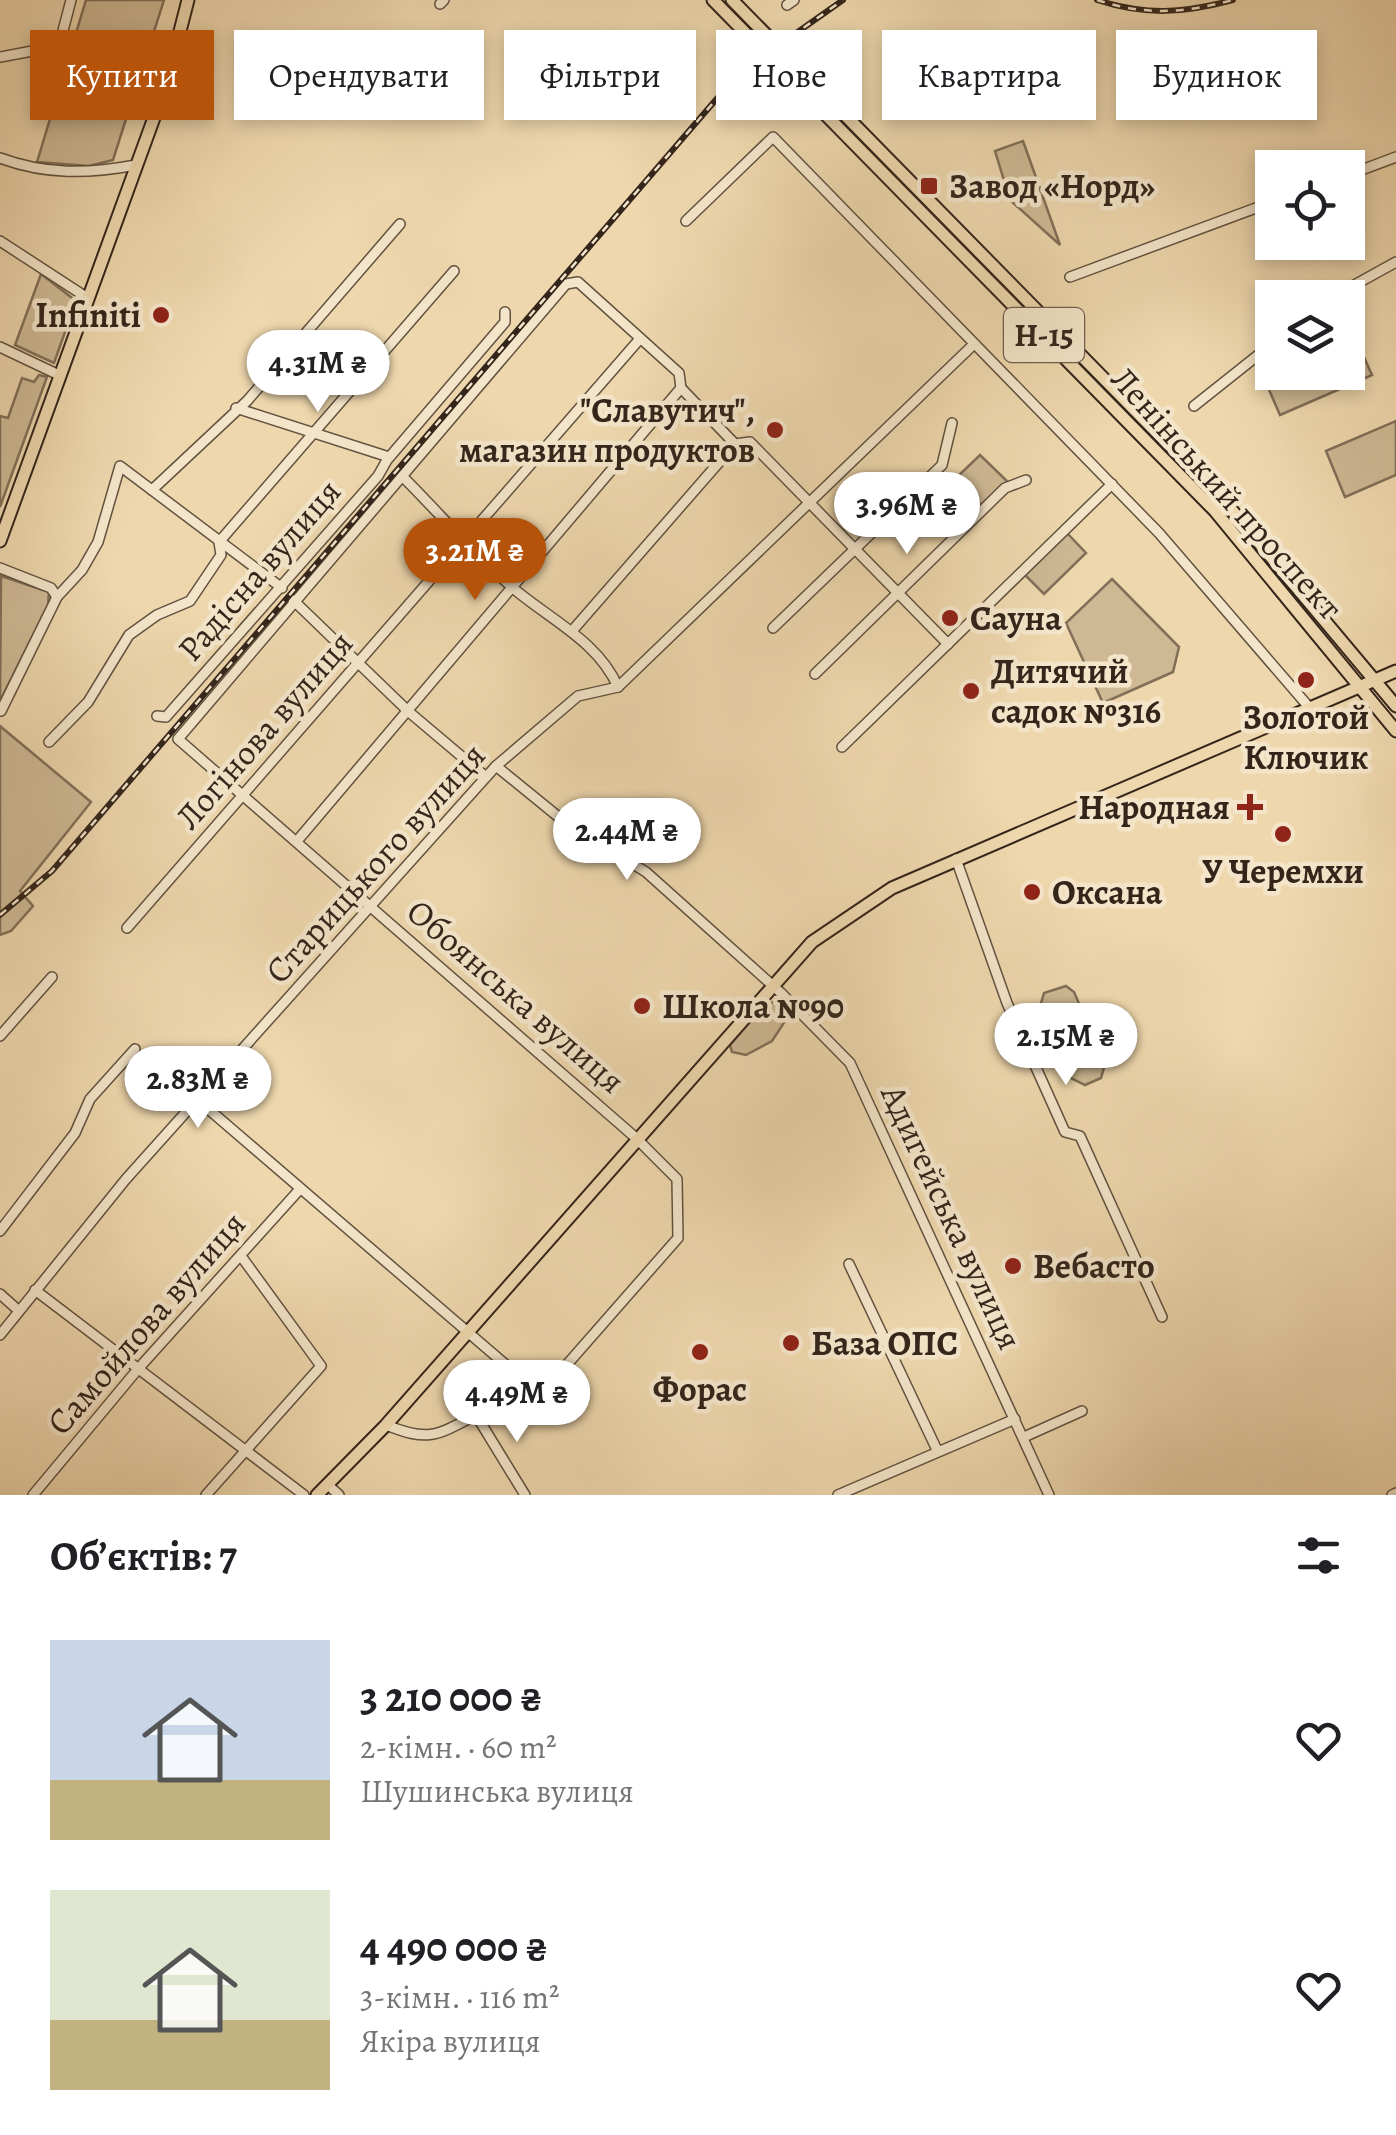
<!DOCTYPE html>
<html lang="uk">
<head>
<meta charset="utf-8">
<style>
  body { margin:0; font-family:Alegreya,serif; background:#f6f6f6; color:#202124; height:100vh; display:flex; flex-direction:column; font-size:38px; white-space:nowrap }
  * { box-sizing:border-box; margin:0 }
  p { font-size:32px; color:#757577 }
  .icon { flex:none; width:55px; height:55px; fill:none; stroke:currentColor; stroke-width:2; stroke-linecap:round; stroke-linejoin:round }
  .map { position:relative; height:1495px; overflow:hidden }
  .side { display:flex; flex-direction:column; background:#fff; flex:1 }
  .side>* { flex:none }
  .hud { position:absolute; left:30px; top:30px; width:1338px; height:90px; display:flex; gap:20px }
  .buttons { position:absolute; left:1255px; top:150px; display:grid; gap:20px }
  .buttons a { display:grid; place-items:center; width:110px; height:110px; border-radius:0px; background:#fff; box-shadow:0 5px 15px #0003; font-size:50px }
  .price { position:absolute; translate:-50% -85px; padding:0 22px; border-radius:35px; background:#fff; color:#222; font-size:32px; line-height:65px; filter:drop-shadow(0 2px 5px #0008) }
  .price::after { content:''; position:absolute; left:50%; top:60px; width:30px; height:22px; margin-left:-15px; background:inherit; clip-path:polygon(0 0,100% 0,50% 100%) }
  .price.on { background:#b45309; color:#fff }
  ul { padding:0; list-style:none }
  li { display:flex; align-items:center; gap:30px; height:250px; padding:0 50px }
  li span { display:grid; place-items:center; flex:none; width:280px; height:200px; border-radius:0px; color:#555 }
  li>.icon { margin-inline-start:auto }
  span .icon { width:120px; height:120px; fill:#fffc; stroke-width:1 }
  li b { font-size:42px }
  h2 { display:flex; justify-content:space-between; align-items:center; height:120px; padding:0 50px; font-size:42px }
  .pill { padding:0 35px; border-radius:0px; background:#fff; box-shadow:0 5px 15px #0003; font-size:35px; line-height:90px }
  .pill.on { background:#b45309; color:#fff }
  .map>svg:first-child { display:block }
  .green { fill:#ceb994; stroke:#816f58; stroke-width:2.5 }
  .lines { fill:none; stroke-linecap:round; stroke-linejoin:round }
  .minor-casing { stroke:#625240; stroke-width:12 }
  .major-casing { stroke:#34251b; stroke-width:15 }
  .minor { stroke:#f4e5ca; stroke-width:9 }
  .major { stroke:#eed7ad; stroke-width:11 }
  .rail-casing { stroke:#34251b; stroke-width:6 }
  .rail { stroke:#f4e5ca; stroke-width:2.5; stroke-dasharray:8; stroke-linecap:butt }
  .poi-dot { fill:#8f2418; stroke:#f4e5ca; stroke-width:4 }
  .labels { text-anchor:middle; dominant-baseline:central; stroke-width:9; stroke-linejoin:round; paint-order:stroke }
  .shield { fill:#f4e5ca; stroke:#6e5f50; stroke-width:2.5 }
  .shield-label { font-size:32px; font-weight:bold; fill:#34251b }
  .poi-label { font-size:35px; font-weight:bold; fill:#34251b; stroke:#f4e5ca; text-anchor:start }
  .street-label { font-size:35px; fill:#34251b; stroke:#f4e5ca }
</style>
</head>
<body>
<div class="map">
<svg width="1396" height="1495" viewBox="0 0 1396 1495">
  <rect width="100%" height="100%" fill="#eed7ad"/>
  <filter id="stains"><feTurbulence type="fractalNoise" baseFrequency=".002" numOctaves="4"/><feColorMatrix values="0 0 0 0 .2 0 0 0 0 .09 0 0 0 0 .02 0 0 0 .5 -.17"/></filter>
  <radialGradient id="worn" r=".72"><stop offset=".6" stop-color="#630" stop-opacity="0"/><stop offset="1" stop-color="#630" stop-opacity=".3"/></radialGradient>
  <g class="green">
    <polygon points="86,0 164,0 113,160 89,166 37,162"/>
    <polygon points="1023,141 1060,245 1010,200 995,151"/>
    <polygon points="41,274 76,301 54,363 15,345"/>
    <polygon points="1352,330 1372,375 1280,415 1260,369 1272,364 1272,372 1348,372 1348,332"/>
    <polygon points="39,375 47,377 0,507 0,416 8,418 22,378 34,382"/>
    <polygon points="1396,421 1396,475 1345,497 1326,451"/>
    <polygon points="980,455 1008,482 983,507 955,479"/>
    <polygon points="1067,533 1086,553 1044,594 1024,574"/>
    <polygon points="1,576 49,592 48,605 0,701"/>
    <polygon points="1112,579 1179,647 1173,672 1103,703 1066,623"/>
    <polygon points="0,726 91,802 20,891 33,906 11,931 0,935"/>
    <polygon points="1066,986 1074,992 1105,1064 1101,1078 1085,1085 1071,1078 1040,1007 1044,993"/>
    <polygon points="774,1002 788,1004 791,1012 772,1041 746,1055 732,1052 730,1045 764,1005"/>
  </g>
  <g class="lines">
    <defs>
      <g id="minor">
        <polyline points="440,4 444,0"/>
        <polyline points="787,5 794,0"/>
        <polyline points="0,57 59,46 71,0"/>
        <path d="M0 158C46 175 88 174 136 165"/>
        <polyline points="1348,175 1396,157"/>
        <polyline points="686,221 773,137 1159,533 1308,706"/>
        <polyline points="0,241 86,297"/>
        <polyline points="1070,277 1272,202"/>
        <polyline points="1331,298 1396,262"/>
        <polyline points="0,347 59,375"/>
        <polyline points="1194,406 1272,344"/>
        <polyline points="236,408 389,457"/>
        <path d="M404 478C440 514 474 554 513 588 549 619 598 641 618 687"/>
        <polyline points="152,490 247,401 400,224"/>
        <polyline points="0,568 51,588 57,597"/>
        <polyline points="293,600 409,712 486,777"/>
        <polyline points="773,628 942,465 952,423"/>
        <polyline points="572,631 735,444"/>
        <polyline points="815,674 1005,488 1026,480"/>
        <polyline points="1,711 57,597 82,570 98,542 120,466 282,588"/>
        <polyline points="157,716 166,717 378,476 387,460 505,322 505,312"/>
        <polyline points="49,742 88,702 129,635 157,615 190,601 221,555 219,542 454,271"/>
        <polyline points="842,747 1112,484"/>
        <polyline points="496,766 566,823 646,872 781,993 850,1063 1049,1495"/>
        <polyline points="297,841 681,388"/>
        <polyline points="956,859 1007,1003 1065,1132 1080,1136 1162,1317"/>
        <polyline points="127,928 638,341"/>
        <polyline points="0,1036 52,977"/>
        <polyline points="199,1101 534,1389 549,1385 678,1238 677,1179 636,1138 178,739 566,284 578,282 679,373 681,388 735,444 750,442 948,644"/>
        <polyline points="0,1231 75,1133 90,1099 135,1049"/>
        <polyline points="849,1264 937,1450"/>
        <polyline points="35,1290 304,1495"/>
        <polyline points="0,1294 18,1310"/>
        <polyline points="0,1335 126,1179 496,766 578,696 618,687 973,345"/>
        <path d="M386 1425C429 1442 436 1436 476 1415L525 1495"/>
        <polyline points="1024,1437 1082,1411"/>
        <polyline points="328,1485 339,1495"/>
        <polyline points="33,1495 138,1369 300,1189"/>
        <polyline points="206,1495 321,1366 241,1256"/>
        <polyline points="838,1495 1015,1419"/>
        <polyline points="1392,1495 1396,1493"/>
      </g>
      <g id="major">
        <polyline points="713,0 1215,511 1396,731"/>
        <polyline points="732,0 1225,502 1396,706"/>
        <polyline points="0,541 167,82 188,0"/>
        <polyline points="317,1495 386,1425 812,942 892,888 1396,671"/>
      </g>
    </defs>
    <use href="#minor" class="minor-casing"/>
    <use href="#major" class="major-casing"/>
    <use href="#minor" class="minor"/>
    <use href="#major" class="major"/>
    <defs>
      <g id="rail">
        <path d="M1097 0C1146 16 1184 13 1233 0"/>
        <polyline points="0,915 52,871 738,74 843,0"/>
      </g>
    </defs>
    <use href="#rail" class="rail-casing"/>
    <use href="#rail" class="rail"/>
  </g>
  <g class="poi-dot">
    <rect x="919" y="176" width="20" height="20" rx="5"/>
    <circle cx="161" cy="315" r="10"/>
    <circle cx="775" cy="430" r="10"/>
    <circle cx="950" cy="618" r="10"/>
    <circle cx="1306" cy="680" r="10"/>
    <circle cx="971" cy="691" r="10"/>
    <path d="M1245 792h10v10h10v10h-10v10h-10v-10h-10v-10h10z"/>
    <circle cx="1283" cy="834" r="10"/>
    <circle cx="1032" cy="892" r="10"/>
    <circle cx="642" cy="1006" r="10"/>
    <circle cx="1013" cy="1266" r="10"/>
    <circle cx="791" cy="1343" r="10"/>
    <circle cx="700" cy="1352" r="10"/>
  </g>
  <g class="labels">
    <rect class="shield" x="1004" y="308" width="80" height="54" rx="8"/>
    <g class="shield-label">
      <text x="1044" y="335">Н-15</text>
    </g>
    <g class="poi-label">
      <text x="949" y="186">Завод «Норд»</text>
      <text x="141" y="315" text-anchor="end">Infiniti</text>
      <text x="755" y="410" text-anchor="end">"Славутич",<tspan x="755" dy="40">магазин продуктов</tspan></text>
      <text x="970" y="618">Сауна</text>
      <text x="991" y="671">Дитячий<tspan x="991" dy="40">садок №316</tspan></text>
      <text x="1306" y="717" text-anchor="middle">Золотой<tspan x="1306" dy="40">Ключик</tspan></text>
      <text x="1230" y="807" text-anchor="end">Народная</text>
      <text x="1283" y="871" text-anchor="middle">У Черемхи</text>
      <text x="1052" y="892">Оксана</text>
      <text x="662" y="1006">Школа №90</text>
      <text x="1033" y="1266">Вебасто</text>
      <text x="811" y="1343">База ОПС</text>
      <text x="700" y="1389" text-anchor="middle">Форас</text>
    </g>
    <g class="street-label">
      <text transform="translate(1227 493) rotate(48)">Ленінський проспект</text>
      <text transform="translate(259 570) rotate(-49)">Радісна вулиця</text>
      <text transform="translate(264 730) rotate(-49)">Логінова вулиця</text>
      <text transform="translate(375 863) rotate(-48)">Старицького вулиця</text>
      <text transform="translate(516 996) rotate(41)">Обоянська вулиця</text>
      <text transform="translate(952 1217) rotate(65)">Адигейська вулиця</text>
      <text transform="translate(146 1323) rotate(-49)">Самойлова вулиця</text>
    </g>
  </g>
  <rect width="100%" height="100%" filter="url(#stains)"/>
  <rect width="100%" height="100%" fill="url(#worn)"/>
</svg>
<div class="buttons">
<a><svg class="icon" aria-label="locate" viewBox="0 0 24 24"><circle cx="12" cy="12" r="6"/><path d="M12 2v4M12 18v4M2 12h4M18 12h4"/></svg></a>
<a><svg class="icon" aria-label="layers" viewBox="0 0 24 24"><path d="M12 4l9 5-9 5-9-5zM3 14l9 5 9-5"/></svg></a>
</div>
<b class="price" style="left:318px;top:415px">4.31M ₴</b>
<b class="price" style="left:907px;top:557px">3.96M ₴</b>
<b class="price on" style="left:475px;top:603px">3.21M ₴</b>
<b class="price" style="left:627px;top:883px">2.44M ₴</b>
<b class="price" style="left:1066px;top:1088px">2.15M ₴</b>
<b class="price" style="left:198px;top:1131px">2.83M ₴</b>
<b class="price" style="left:517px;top:1445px">4.49M ₴</b>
<div class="hud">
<a class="pill on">Купити</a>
<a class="pill">Орендувати</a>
<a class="pill">Фільтри</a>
<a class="pill">Нове</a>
<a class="pill">Квартира</a>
<a class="pill">Будинок</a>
</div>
</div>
<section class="side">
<h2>Об’єктів: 7<svg class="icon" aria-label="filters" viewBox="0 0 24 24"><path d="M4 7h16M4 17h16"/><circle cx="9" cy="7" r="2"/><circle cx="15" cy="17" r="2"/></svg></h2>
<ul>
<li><span style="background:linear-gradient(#c9d6e8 70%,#c2b280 0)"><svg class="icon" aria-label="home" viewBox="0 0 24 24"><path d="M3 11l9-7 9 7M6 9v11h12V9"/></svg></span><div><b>3 210 000 ₴</b><p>2-кімн. · 60 m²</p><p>Шушинська вулиця</p></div><svg class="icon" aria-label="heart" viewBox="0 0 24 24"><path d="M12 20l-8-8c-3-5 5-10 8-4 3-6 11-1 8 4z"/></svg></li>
<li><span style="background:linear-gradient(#dfe7d0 65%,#c2b280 0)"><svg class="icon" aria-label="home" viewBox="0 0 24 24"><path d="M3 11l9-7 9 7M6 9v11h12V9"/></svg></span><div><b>4 490 000 ₴</b><p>3-кімн. · 116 m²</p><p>Якіра вулиця</p></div><svg class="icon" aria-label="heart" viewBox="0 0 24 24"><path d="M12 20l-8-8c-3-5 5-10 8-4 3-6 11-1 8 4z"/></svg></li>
</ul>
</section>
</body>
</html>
